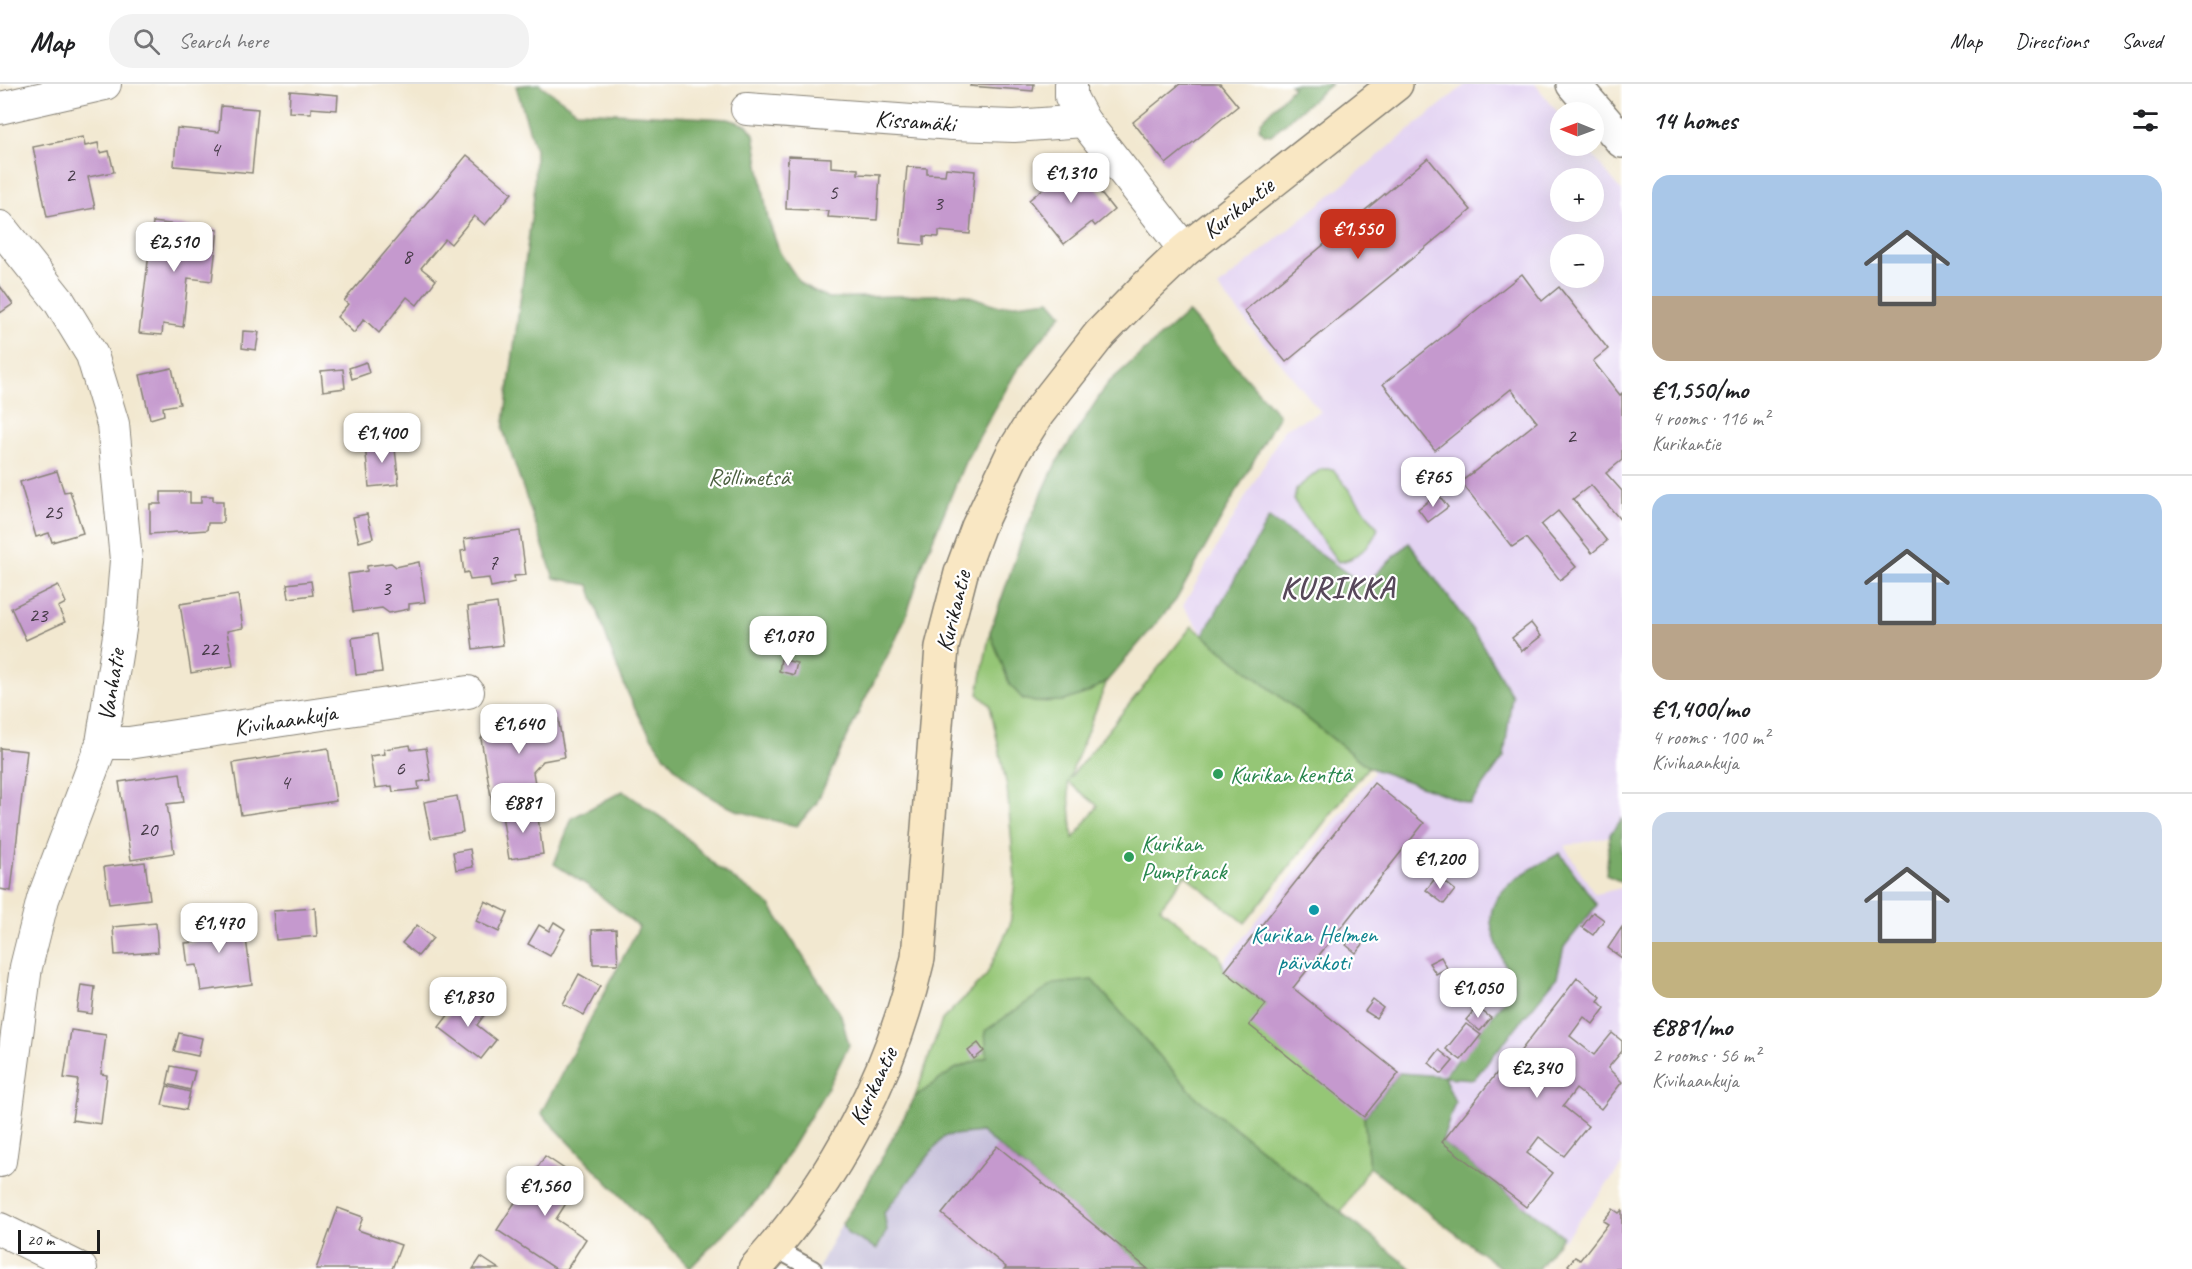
<!DOCTYPE html>
<html lang="en">
<head>
<meta charset="utf-8">
<style>
  body { margin:0; font-family:Caveat,sans-serif; background:#f2f2f2; color:#202124; height:100vh; display:flex; flex-direction:column; font-size:22px; white-space:nowrap }
  * { box-sizing:border-box; margin:0 }
  p { font-size:20px; color:#757577 }
  .icon { flex:none; width:33px; height:33px; fill:none; stroke:currentColor; stroke-width:2; stroke-linecap:round; stroke-linejoin:round }
  .map { position:relative; flex:1; overflow:hidden }
  .drawer { display:flex; flex-direction:column; background:#fff; width:570px }
  .drawer>* { flex:none }
  .needle { width:39px; rotate:271deg }
  .tools { position:absolute; left:1550px; top:18px; display:grid; gap:12px }
  .tools a { display:grid; place-items:center; width:54px; height:54px; border-radius:50%; background:#fff; box-shadow:0 6px 24px #0002; font-size:30px }
  .scale { position:absolute; left:18px; bottom:15px; width:82px; box-sizing:border-box; padding-left:6px; border:3px solid #1c1c1c; border-top:0; font-size:16px; line-height:21px; white-space:nowrap; color:#1c1c1c; -webkit-text-stroke:4px #fff; paint-order:stroke }
  .price { position:absolute; translate:-50% -51px; padding:0 14px; border-radius:12px; background:#fff; color:#222; font-size:20px; line-height:39px; filter:drop-shadow(0 2px 3px #0008) }
  .price::after { content:''; position:absolute; left:50%; top:36px; width:18px; height:14px; margin-left:-9px; background:inherit; clip-path:polygon(0 0,100% 0,50% 100%) }
  .price.current { background:#c8321e; color:#fff }
  ul { padding:0; list-style:none }
  li { display:grid; align-content:center; gap:12px; height:318px; padding:0 30px }
  li+li { border-top:2px solid #e0e0e0 }
  li span { display:grid; place-items:center; height:186px; border-radius:18px; color:#555 }
  li>.icon { margin-inline-start:auto }
  span .icon { width:108px; height:108px; fill:#fffc; stroke-width:1 }
  li b { font-size:26px }
  h2 { display:flex; justify-content:space-between; align-items:center; height:72px; padding:0 30px; font-size:26px }
  header { display:flex; align-items:center; gap:36px; box-sizing:border-box; height:84px; padding:0 30px; background:#fff; border-bottom:2px solid #e0e0e0 }
  header strong { font-size:28px }
  nav { display:flex; gap:33px; margin-inline-start:auto; font-size:21px }
  .search { width:420px; height:54px; background:#f2f2f2; display:flex; align-items:center; gap:15px; box-sizing:border-box; padding:0 21px; border-radius:24px; color:#757577; font-size:22px }
  main { display:flex; flex:1; min-height:0 }
  .map>svg:first-child { display:block }
  .built { fill:#e3d3f2; fill-rule:evenodd }
  .industrial { fill:#c6c0da }
  .green { fill:#95c676; stroke:#587149; stroke-width:1.5; fill-rule:evenodd }
  .forest { fill:#78ab67; stroke:#4a6442; stroke-width:1.5 }
  .building { fill:#c599ce }
  .lines { fill:none; stroke-linecap:round; stroke-linejoin:round }
  .service-casing { stroke:#878276; stroke-width:20 }
  .minor-casing { stroke:#878276; stroke-width:34 }
  .tertiary-casing { stroke:#878276; stroke-width:36 }
  .secondary-casing { stroke:#878276; stroke-width:36 }
  .service { stroke:#fff; stroke-width:16 }
  .minor { stroke:#fff; stroke-width:32 }
  .tertiary { stroke:#fff; stroke-width:33 }
  .secondary { stroke:#f9e7c3; stroke-width:33 }
  .leisure-dot { fill:#2e9e5b; stroke:#fff; stroke-width:2 }
  .culture-dot { fill:#0f9aa8; stroke:#fff; stroke-width:2 }
  .labels { text-anchor:middle; dominant-baseline:central; stroke-width:4.5; stroke-linejoin:round; paint-order:stroke }
  .number-label { font-size:21px; fill:#463b48 }
  .street-label { font-size:24px; fill:#1c1c1c; stroke:#fff }
  .park-label { font-size:24px; fill:#4c6040; stroke:#fff }
  .leisure-label { font-size:24px; fill:#27864d; stroke:#fff; text-anchor:start }
  .culture-label { font-size:24px; fill:#0d838f; stroke:#fff }
  .district-label { font-size:30px; font-weight:bold; letter-spacing:1.5px; fill:#57485a; stroke:#fff }
</style>
</head>
<body>
<header>
<strong>Map</strong>
<div class="search"><svg class="icon" aria-label="search" viewBox="0 0 24 24"><circle cx="10" cy="10" r="6"/><path d="M15 15l6 6"/></svg>Search here</div>
<nav><a>Map</a><a>Directions</a><a>Saved</a></nav>
</header>
<main>
<div class="map">
<svg width="1622" height="1185" viewBox="0 0 1622 1185">
  <rect width="100%" height="100%" fill="#fff"/>
  <filter id="ink" filterUnits="userSpaceOnUse"><feTurbulence type="fractalNoise" baseFrequency=".0167" numOctaves="2"/><feDisplacementMap in="SourceGraphic" scale="12" xChannelSelector="R" yChannelSelector="G"/><feConvolveMatrix kernelMatrix="1 2 1 2 8 2 1 2 1" color-interpolation-filters="sRGB"/></filter>
  <filter id="wash" filterUnits="userSpaceOnUse"><feTurbulence type="fractalNoise" baseFrequency=".008" numOctaves="4" result="noise"/><feDisplacementMap in="SourceGraphic" scale="24" xChannelSelector="R" yChannelSelector="G"/><feGaussianBlur stdDeviation="1.35" result="paint"/><feColorMatrix in="noise" values="0 0 0 0 0 0 0 0 0 0 0 0 0 0 0 0 0 1.4 0 .05"/><feComposite in="paint" operator="in"/></filter>
  <g filter="url(#wash)">
    <rect width="100%" height="100%" fill="#f2e8d0"/>
    <path class="built" d="M1466 0H1535L1560 31V62H1585L1622 108V741L1613 752 1564 762 1595 810 1622 804V1081L1564 1156 1219 884 1374 688 1203 550 1183 522 1285 344 1321 328 1218 203ZM1560 94H1593V128H1560ZM1560 160H1593V194H1560Z"/>
    <polygon class="industrial" points="982,1048 1146,1185 818,1185 842,1139 848,1151 887,1146 884,1129 944,1052"/>
    <g class="green">
      <path d="M1321 385H1333L1378 444C1373 460 1355 477 1338 478L1294 417 1296 405Z"/>
      <path d="M1192 542 1368 683 1245 839 1185 791 1160 824 1219 871 1225 887 1266 920 1364 1033 1369 1083 1341 1129 1197 1014 1092 896 987 973 955 985 915 1013 942 936 986 892 1010 841 1015 796 1007 703 990 621 978 610 990 548 1010 601 1087 609 1107 597 1069 695ZM1068 698 1098 722 1073 755Z"/>
    </g>
    <g class="forest">
      <path d="M539 0 577 27 728 35 747 41 754 50 768 135 780 169 801 200 828 214 964 210 999 222 1050 216 1062 230 1017 286 965 378 924 477 907 530 896 555 865 615 816 720 797 742C769 735 738 730 714 715 639 671 615 578 589 501L554 494 503 346 534 112 535 65 516 2Z"/>
      <polygon points="1290,0 1331,0 1271,51 1264,50 1259,44 1262,36 1293,3"/>
      <polygon points="1188,228 1279,331 1176,516 1107,597 1087,609 1064,617 1035,618 1023,615 1010,601 990,548 1024,449 1056,379 1108,299"/>
      <polygon points="1269,434 1364,501 1409,459 1479,555 1512,612 1504,673 1470,720 1368,683 1203,551"/>
      <polygon points="623,707 675,743 717,783 769,820 841,931 849,961 828,1003 766,1107 690,1184 541,1029 639,843 587,801 554,780 572,734"/>
      <polygon points="1622,735 1622,798 1606,791 1610,750"/>
      <path d="M1560 769 1597 821 1564 863 1557 893 1474 995 1444 993 1455 1018 1442 1058 1563 1152 1538 1185H1502L1369 1083 1364 1033 1399 989 1444 992 1514 904C1507 885 1493 857 1491 838 1488 803 1535 783 1560 769Z"/>
      <polygon points="1092,896 1197,1014 1412,1185 1146,1185 981,1048 944,1052 884,1129 887,1146 877,1165 848,1150 842,1139 864,1106 915,1013 955,985 987,973 985,947 1054,900"/>
    </g>
    <g id="blocks">
      <g class="building">
        <polygon points="971,0 1034,0 1033,7 970,2"/>
        <polygon points="1180,0 1220,0 1238,22 1166,80 1133,38"/>
        <polygon points="290,7 338,11 337,26 311,24 311,29 289,28"/>
        <polygon points="221,22 258,25 252,89 174,82 177,44 219,48"/>
        <polygon points="83,53 85,62 98,59 100,69 109,67 114,88 88,93 95,124 47,133 33,63"/>
        <polygon points="467,71 512,109 485,141 474,132 451,160 445,155 421,184 436,196 417,221 407,213 379,249 364,235 354,249 337,233 348,220 344,217"/>
        <polygon points="788,72 831,74 831,83 858,85 858,90 880,91 877,136 828,133 829,127 786,125"/>
        <polygon points="1428,74 1471,126 1286,278 1244,227"/>
        <polygon points="1076,78 1114,126 1095,142 1092,138 1064,160 1029,116"/>
        <polygon points="907,83 927,84 927,90 945,91 946,84 975,87 970,150 939,147 939,153 924,152 924,161 900,159"/>
        <polygon points="153,138 218,146 212,197 188,194 183,243 163,240 162,251 139,249"/>
        <polygon points="1522,190 1542,217 1559,203 1608,265 1593,277 1620,311 1622,309 1622,376 1606,389 1622,407 1622,438 1591,401 1573,415 1607,457 1592,469 1558,427 1541,441 1576,483 1560,496 1526,454 1512,463 1461,398 1537,338 1511,305 1435,366 1383,300"/>
        <polygon points="0,202 13,220 0,229"/>
        <polygon points="243,247 259,248 256,266 242,264"/>
        <polygon points="366,278 369,289 352,295 349,284"/>
        <polygon points="172,284 180,320 163,323 164,331 150,335 140,291"/>
        <polygon points="343,285 345,304 323,307 321,287"/>
        <polygon points="394,356 399,400 369,403 365,360"/>
        <polygon points="57,387 64,408 70,407 83,449 52,458 49,449 36,453 20,398"/>
        <polygon points="161,408 190,408 190,419 201,419 201,412 213,412 213,417 223,417 223,439 208,439 207,446 150,450 150,420 161,420"/>
        <polygon points="1438,410 1448,423 1428,438 1418,425"/>
        <polygon points="367,430 373,454 359,458 353,433"/>
        <polygon points="520,447 526,491 514,492 515,498 491,503 489,494 470,496 468,488 464,489 461,467 466,466 464,455"/>
        <polygon points="419,478 425,518 409,520 409,525 389,529 382,524 353,528 348,490 367,487 367,482 391,479 396,483"/>
        <polygon points="311,497 313,511 289,514 287,500"/>
        <polygon points="58,501 66,519 58,523 65,538 26,556 11,524"/>
        <polygon points="238,511 243,544 227,547 233,582 191,589 180,520"/>
        <polygon points="497,519 503,561 473,565 468,523"/>
        <polygon points="1531,539 1541,552 1522,567 1512,554"/>
        <polygon points="377,550 382,588 356,591 352,554"/>
        <polygon points="781,575 797,579 794,591 779,587"/>
        <polygon points="557,628 565,673 543,677 533,688 538,717 493,724 481,655 492,636"/>
        <polygon points="410,661 411,666 426,664 431,696 418,698 419,705 393,708 392,702 375,704 370,672 385,670 384,665"/>
        <polygon points="0,664 27,667 11,807 0,805"/>
        <polygon points="328,664 336,717 241,731 233,679"/>
        <polygon points="180,689 184,718 167,720 174,769 131,776 119,698"/>
        <polygon points="1374,699 1424,739 1293,904 1399,989 1364,1033 1249,941 1266,920 1225,887"/>
        <polygon points="457,712 463,748 431,754 424,718"/>
        <polygon points="537,726 543,770 509,775 502,731"/>
        <polygon points="470,765 473,783 456,786 453,768"/>
        <polygon points="145,778 150,815 109,820 104,783"/>
        <polygon points="1437,792 1455,806 1444,820 1426,806"/>
        <polygon points="485,817 508,828 499,848 476,837"/>
        <polygon points="315,824 317,852 276,856 273,827"/>
        <polygon points="1593,828 1604,836 1593,851 1582,843"/>
        <polygon points="223,830 225,841 240,839 241,848 245,847 252,900 201,907 197,881 188,882 185,859 195,858 192,834"/>
        <polygon points="554,838 565,845 550,872 528,860 539,841 549,847"/>
        <polygon points="156,839 158,868 115,871 113,843"/>
        <polygon points="417,841 433,854 418,872 402,859"/>
        <polygon points="1622,843 1622,874 1608,864"/>
        <polygon points="616,845 618,880 593,880 592,846"/>
        <polygon points="1354,851 1364,859 1356,869 1346,861"/>
        <polygon points="1441,873 1447,884 1436,890 1429,879"/>
        <polygon points="579,890 600,902 584,931 563,920"/>
        <polygon points="1577,894 1601,913 1598,917 1605,924 1593,940 1584,933 1570,952 1594,971 1612,949 1622,957 1622,967 1608,984 1622,998 1601,1025 1576,1005 1563,1022 1588,1042 1564,1072 1539,1053 1527,1069 1553,1089 1526,1123 1442,1058 1508,975 1512,978"/>
        <polygon points="81,901 95,903 92,930 77,928"/>
        <polygon points="462,913 485,930 477,941 496,956 481,975 439,943"/>
        <polygon points="1373,916 1383,924 1376,934 1365,927"/>
        <polygon points="1477,923 1491,934 1480,947 1466,936"/>
        <polygon points="1466,940 1481,951 1461,976 1446,965"/>
        <polygon points="71,946 106,951 101,990 107,991 101,1040 72,1036 78,996 64,994"/>
        <polygon points="179,949 202,954 198,972 174,967"/>
        <polygon points="978,959 984,967 974,975 968,967"/>
        <polygon points="1439,966 1453,977 1442,990 1429,979"/>
        <polygon points="171,982 195,987 190,1006 167,1000"/>
        <polygon points="167,1002 190,1008 186,1026 162,1021"/>
        <polygon points="997,1062 1148,1185 1004,1185 1006,1183 942,1130"/>
        <polygon points="545,1072 581,1096 556,1135 586,1155 567,1185 556,1185 497,1146"/>
        <polygon points="338,1124 363,1133 358,1146 401,1161 392,1185 316,1185"/>
        <polygon points="1613,1125 1619,1129 1622,1126 1622,1185 1572,1185 1568,1181 1575,1173 1580,1176 1608,1140 1603,1137"/>
        <polygon points="481,1173 499,1185 473,1185"/>
      </g>
    </g>
  </g>
  <g filter="url(#ink)">
    <use href="#blocks" fill-opacity="0" stroke="#878276" stroke-width="1.5"/>
    <g class="lines">
      <defs>
        <polyline id="service" points="774,1164 813,1185"/>
        <g id="minor">
          <polyline points="1071,0 1071,13 1084,37 1185,166"/>
          <polyline points="0,24 105,0"/>
          <polyline points="747,25 953,40 1014,42 1084,37"/>
          <polyline points="0,143 59,217 92,271 113,340 126,476 121,539 102,659 43,815 26,883 0,1077"/>
          <polyline points="102,659 129,659 468,608"/>
          <polyline points="0,1145 81,1185"/>
        </g>
        <polyline id="tertiary" points="1573,0 1622,57"/>
        <path id="secondary" d="M755 1185C835 1097 892 989 918 874L942 563 961 489 978 443 1014 367 1038 329 1100 250 1145 204 1185 166 1396 0"/>
      </defs>
      <use href="#service" class="service-casing"/>
      <use href="#minor" class="minor-casing"/>
      <use href="#tertiary" class="tertiary-casing"/>
      <use href="#secondary" class="secondary-casing"/>
      <use href="#service" class="service"/>
      <use href="#minor" class="minor"/>
      <use href="#tertiary" class="tertiary"/>
      <use href="#secondary" class="secondary"/>
    </g>
  </g>
  <g class="leisure-dot">
    <circle cx="1218" cy="690" r="6"/>
    <circle cx="1129" cy="773" r="6"/>
  </g>
  <circle class="culture-dot" cx="1314" cy="826" r="6"/>
  <g class="labels">
    <g class="number-label">
      <text x="215" y="65">4</text>
      <text x="70" y="91">2</text>
      <text x="833" y="108">5</text>
      <text x="938" y="119">3</text>
      <text x="407" y="172">8</text>
      <text x="1571" y="352">2</text>
      <text x="53" y="428">25</text>
      <text x="493" y="478">7</text>
      <text x="386" y="504">3</text>
      <text x="38" y="531">23</text>
      <text x="209" y="565">22</text>
      <text x="400" y="684">6</text>
      <text x="285" y="698">4</text>
      <text x="148" y="745">20</text>
    </g>
    <g class="street-label">
      <text transform="translate(915 37) rotate(4)">Kissamäki</text>
      <text transform="translate(1238 124) rotate(-38)">Kurikantie</text>
      <text transform="translate(953 527) rotate(-76)">Kurikantie</text>
      <text transform="translate(111 601) rotate(-81)">Vanhatie</text>
      <text transform="translate(285 636) rotate(-9)">Kivihaankuja</text>
      <text transform="translate(873 1002) rotate(-65)">Kurikantie</text>
    </g>
    <g class="park-label">
      <text x="749" y="393">Röllimetsä</text>
    </g>
    <g class="leisure-label">
      <text x="1230" y="690">Kurikan kenttä</text>
      <text x="1141" y="759">Kurikan<tspan x="1141" dy="28">Pumptrack</tspan></text>
    </g>
    <g class="culture-label">
      <text x="1314" y="850">Kurikan Helmen<tspan x="1314" dy="28">päiväkoti</tspan></text>
    </g>
    <g class="district-label">
      <text x="1338" y="504">KURIKKA</text>
    </g>
  </g>
</svg>
<div class="tools">
<a><svg class="needle" viewBox="-14 -14 28 28"><path d="M0-13l5 13h-10z" fill="#e53935"/><path d="M0 13l5-13h-10z" fill="#757577"/></svg></a>
<a>+</a>
<a>−</a>
</div>
<div class="scale">20 m</div>
<b class="price" style="left:1071px;top:120px">€1,310</b>
<b class="price current" style="left:1358px;top:176px">€1,550</b>
<b class="price" style="left:174px;top:189px">€2,510</b>
<b class="price" style="left:382px;top:380px">€1,400</b>
<b class="price" style="left:1433px;top:424px">€765</b>
<b class="price" style="left:788px;top:583px">€1,070</b>
<b class="price" style="left:519px;top:671px">€1,640</b>
<b class="price" style="left:523px;top:750px">€881</b>
<b class="price" style="left:1440px;top:806px">€1,200</b>
<b class="price" style="left:219px;top:870px">€1,470</b>
<b class="price" style="left:1478px;top:935px">€1,050</b>
<b class="price" style="left:468px;top:944px">€1,830</b>
<b class="price" style="left:1537px;top:1015px">€2,340</b>
<b class="price" style="left:545px;top:1133px">€1,560</b>
</div>
<section class="drawer">
<h2>14 homes<svg class="icon" aria-label="filters" viewBox="0 0 24 24"><path d="M4 7h16M4 17h16"/><circle cx="9" cy="7" r="2"/><circle cx="15" cy="17" r="2"/></svg></h2>
<ul>
<li><span style="background:linear-gradient(#a9c7e8 65%,#b9a48a 0)"><svg class="icon" aria-label="home" viewBox="0 0 24 24"><path d="M3 11l9-7 9 7M6 9v11h12V9"/></svg></span><div><b>€1,550/mo</b><p>4 rooms · 116 m²</p><p>Kurikantie</p></div></li>
<li><span style="background:linear-gradient(#a9c7e8 70%,#b9a48a 0)"><svg class="icon" aria-label="home" viewBox="0 0 24 24"><path d="M3 11l9-7 9 7M6 9v11h12V9"/></svg></span><div><b>€1,400/mo</b><p>4 rooms · 100 m²</p><p>Kivihaankuja</p></div></li>
<li><span style="background:linear-gradient(#c9d6e8 70%,#c2b280 0)"><svg class="icon" aria-label="home" viewBox="0 0 24 24"><path d="M3 11l9-7 9 7M6 9v11h12V9"/></svg></span><div><b>€881/mo</b><p>2 rooms · 56 m²</p><p>Kivihaankuja</p></div></li>
</ul>
</section>
</main>
</body>
</html>
